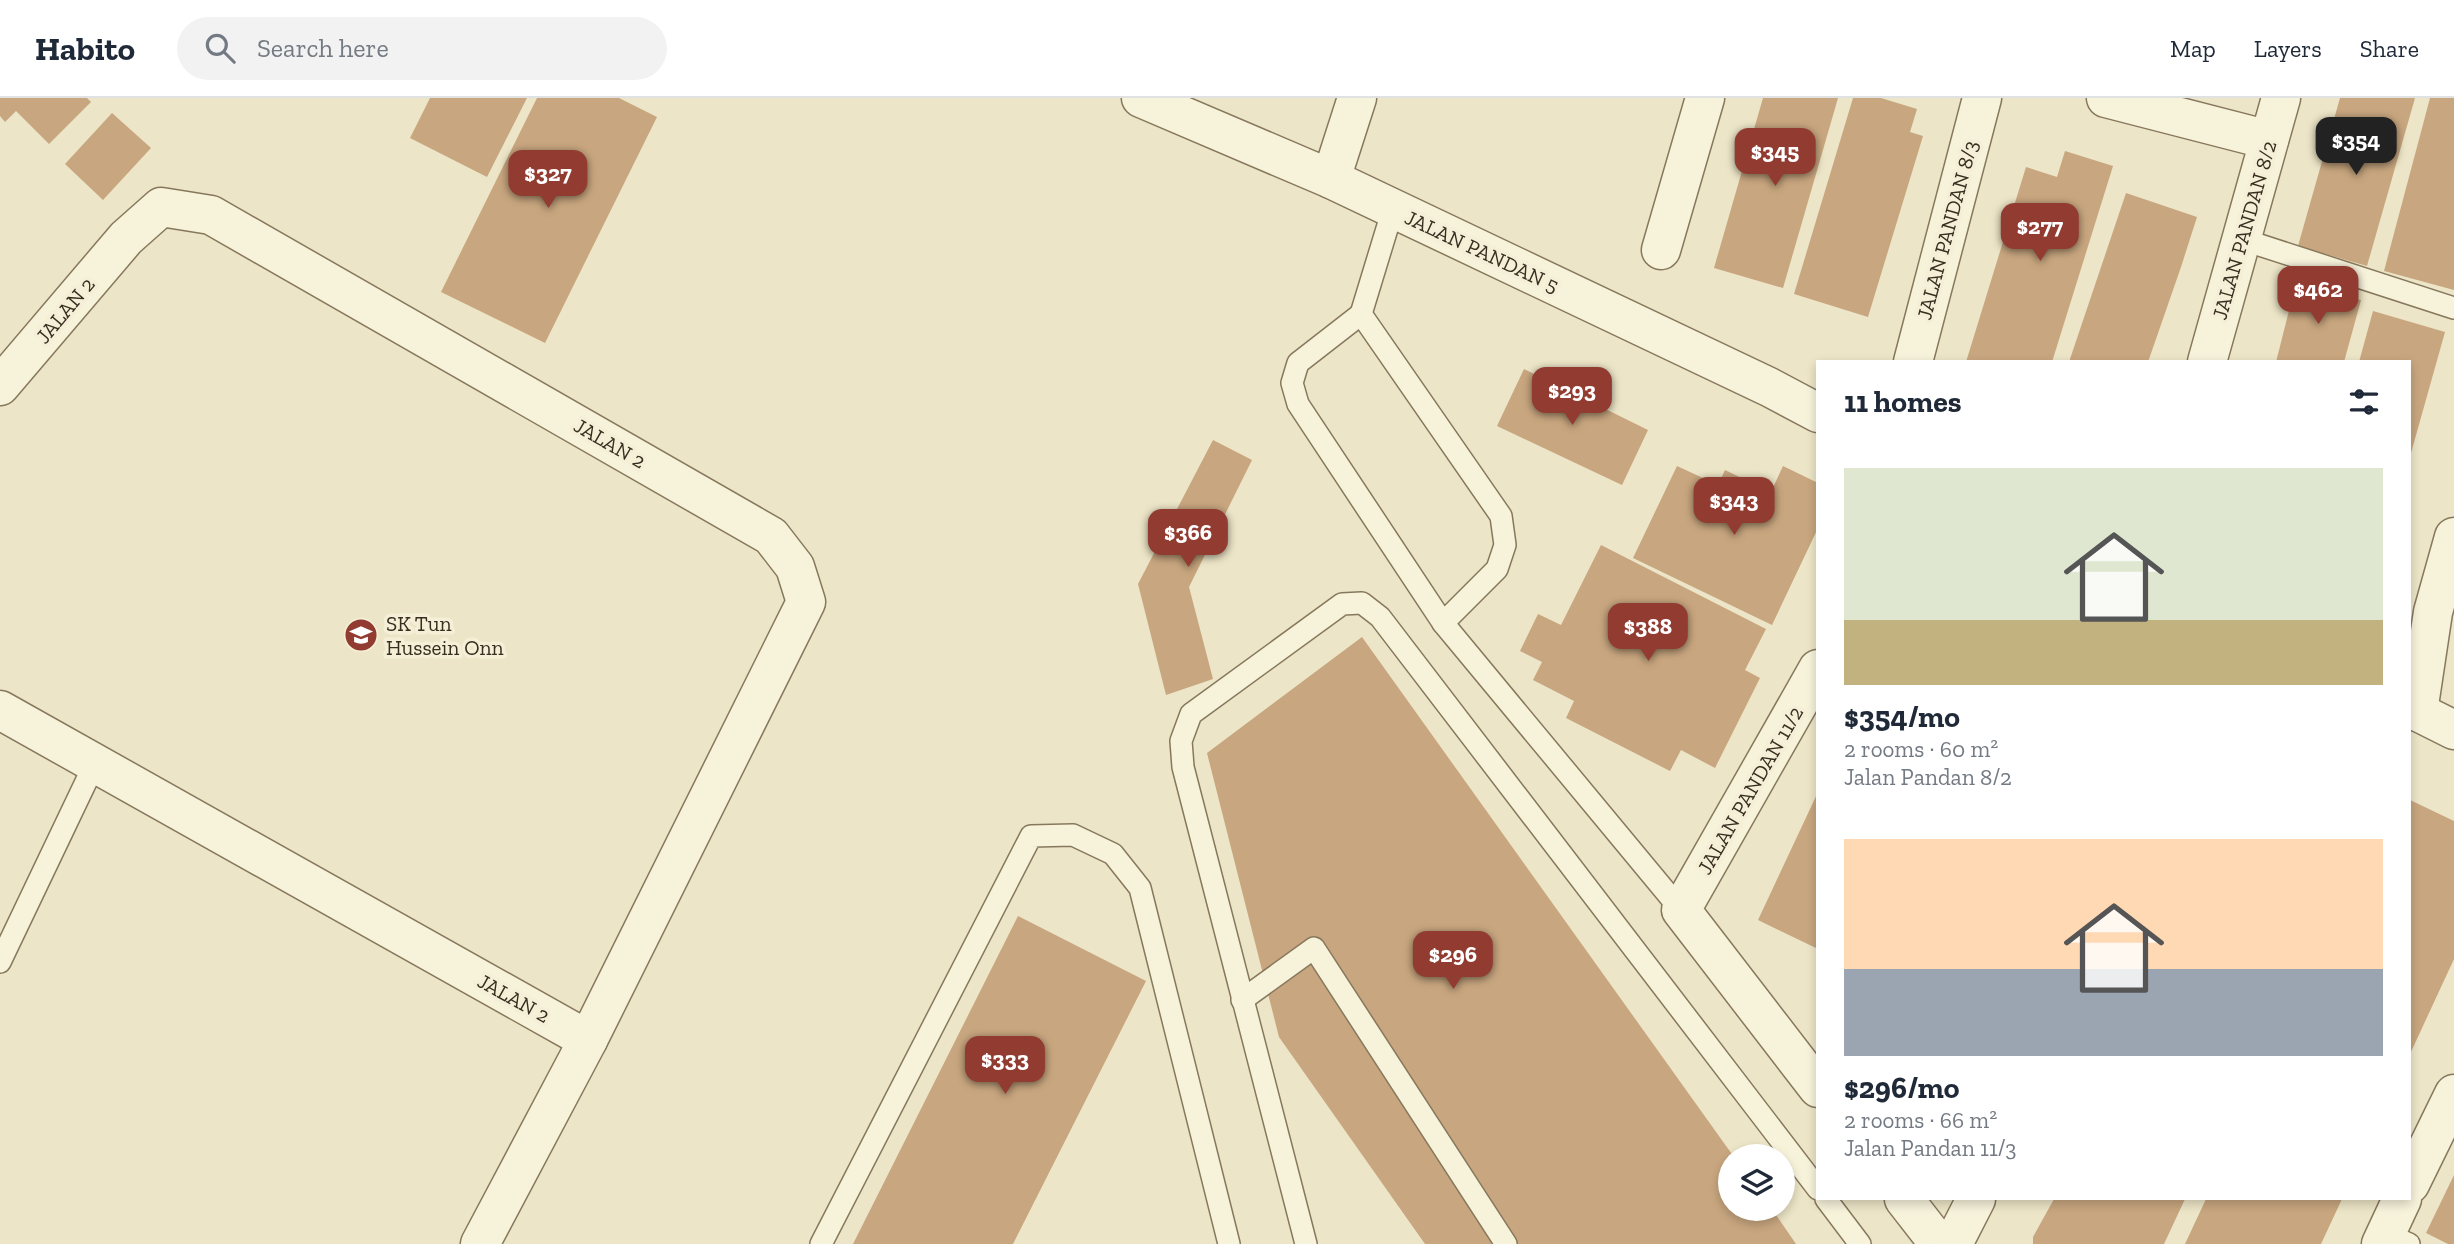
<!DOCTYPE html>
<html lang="en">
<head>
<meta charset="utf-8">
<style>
  body { margin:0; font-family:"Zilla Slab",serif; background:#f2f2f3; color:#1f2937; height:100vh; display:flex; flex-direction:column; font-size:26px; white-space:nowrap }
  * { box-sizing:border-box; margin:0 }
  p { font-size:23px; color:#747a83 }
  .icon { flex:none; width:38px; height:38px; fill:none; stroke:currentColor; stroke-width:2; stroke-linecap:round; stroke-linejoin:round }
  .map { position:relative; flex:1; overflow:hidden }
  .sheet { position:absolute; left:1816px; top:262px; width:595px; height:840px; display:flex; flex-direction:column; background:#fff; border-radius:0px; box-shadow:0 4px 10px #0003 }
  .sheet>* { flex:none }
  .tools { position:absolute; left:1718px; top:1046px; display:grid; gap:14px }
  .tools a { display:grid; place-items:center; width:77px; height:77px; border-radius:50%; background:#fff; box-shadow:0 4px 10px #0003; font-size:35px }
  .price { position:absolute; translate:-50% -60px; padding:0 16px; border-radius:14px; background:#923b31; color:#fff; font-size:23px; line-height:46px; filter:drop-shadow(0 2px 4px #0008) }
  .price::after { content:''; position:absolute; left:50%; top:42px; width:21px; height:16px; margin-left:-10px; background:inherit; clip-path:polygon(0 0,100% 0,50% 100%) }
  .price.current { background:#222; color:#fff }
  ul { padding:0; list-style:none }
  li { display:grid; align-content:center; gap:14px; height:371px; padding:0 28px }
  li span { display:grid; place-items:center; height:217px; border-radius:0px; color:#555 }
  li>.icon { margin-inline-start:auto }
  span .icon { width:126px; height:126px; fill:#fffc; stroke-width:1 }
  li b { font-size:30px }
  h2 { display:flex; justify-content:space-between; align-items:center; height:84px; padding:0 28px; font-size:30px }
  header { display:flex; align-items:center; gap:42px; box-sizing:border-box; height:98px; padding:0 35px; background:#fff; border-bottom:2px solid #e0e1e3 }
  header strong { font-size:33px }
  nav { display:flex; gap:38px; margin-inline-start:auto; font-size:24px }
  .search { width:490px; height:63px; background:#f2f2f3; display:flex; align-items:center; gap:18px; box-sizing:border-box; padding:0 24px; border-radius:38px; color:#747a83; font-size:26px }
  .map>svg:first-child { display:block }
  .building { fill:#c8a67f }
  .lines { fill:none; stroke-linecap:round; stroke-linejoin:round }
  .service-casing { stroke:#87785d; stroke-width:24 }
  .minor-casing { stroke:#87785d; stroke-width:41 }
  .service { stroke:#f7f2da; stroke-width:21 }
  .minor { stroke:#f7f2da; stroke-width:38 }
  .labels { text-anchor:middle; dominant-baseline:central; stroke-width:7; stroke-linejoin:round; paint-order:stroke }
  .street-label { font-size:21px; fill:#382e20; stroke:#f4efd6 }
  .poi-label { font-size:21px; fill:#382e20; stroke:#f4efd6; text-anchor:start }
</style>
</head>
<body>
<header>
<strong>Habito</strong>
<div class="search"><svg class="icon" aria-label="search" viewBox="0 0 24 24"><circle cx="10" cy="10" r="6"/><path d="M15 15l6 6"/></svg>Search here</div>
<nav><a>Map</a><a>Layers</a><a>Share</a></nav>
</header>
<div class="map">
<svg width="2454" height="1146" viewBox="0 0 2454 1146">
  <rect width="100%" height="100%" fill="#ece5c7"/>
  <g class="building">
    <polygon points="0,0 87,0 91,4 49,46 16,13 5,24 0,18"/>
    <polygon points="430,0 527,0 487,79 410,40"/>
    <polygon points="537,0 619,0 657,19 545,245 441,194"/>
    <polygon points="1763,0 1838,0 1783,190 1714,170"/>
    <polygon points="1853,0 1881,0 1917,11 1910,34 1923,38 1868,219 1794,196"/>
    <polygon points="2340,0 2415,0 2367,168 2298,148"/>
    <polygon points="2430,0 2454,0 2454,192 2384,173"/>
    <polygon points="112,15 151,50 103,102 65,66"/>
    <polygon points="2065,53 2113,68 2052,264 1966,264 2026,69 2057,79"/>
    <polygon points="2126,95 2197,119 2181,169 2148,264 2069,264"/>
    <polygon points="2296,185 2361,202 2344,264 2276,264"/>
    <polygon points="2373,213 2445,234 2411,355 2410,264 2359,264"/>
    <polygon points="1524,271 1648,332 1622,387 1497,328"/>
    <polygon points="1213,342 1252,362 1189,489 1213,581 1166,597 1138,486"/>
    <polygon points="1677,368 1718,387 1725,372 1771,394 1783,368 1818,385 1818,430 1772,527 1633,460"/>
    <polygon points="1601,447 1766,531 1745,572 1760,580 1715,670 1681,652 1670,673 1566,620 1574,603 1533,582 1542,564 1520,553 1538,516 1561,527"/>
    <polygon points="1362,539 1734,1059 1731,1059 1731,1111 1772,1111 1796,1146 1425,1146 1279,939 1207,655"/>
    <polygon points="1818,694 1818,851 1758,822"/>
    <polygon points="2410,702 2454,723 2454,861 2410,956"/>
    <polygon points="1018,818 1146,883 1013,1146 853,1146"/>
    <polygon points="2454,1077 2454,1146 2448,1146 2426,1135"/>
    <polygon points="2054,1101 2185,1101 2164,1146 2033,1146 2033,1139"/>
    <polygon points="2206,1101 2342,1101 2321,1146 2185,1146"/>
  </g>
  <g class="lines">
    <defs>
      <g id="service">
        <polyline points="1393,111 1361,216 1501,418 1505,447 1497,471 1443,525"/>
        <polyline points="2241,141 2454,210"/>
        <polyline points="1361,216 1298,265 1292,285 1298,306 1443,525 1681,812"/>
        <polyline points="0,864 95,665"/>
        <polyline points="1242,902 1314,850 1506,1146"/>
        <polyline points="1826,1101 1860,1146"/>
        <polyline points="2386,1136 2409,1146"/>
        <polyline points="821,1146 1031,738 1073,737 1113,756 1140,790 1229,1146"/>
        <polyline points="1306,1146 1183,669 1181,643 1191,616 1342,506 1362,505 1380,519 1818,1091"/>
      </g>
      <g id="minor">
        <polyline points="1141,0 1331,81 1769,289 1818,315"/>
        <polyline points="2106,0 2269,42"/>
        <polyline points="1331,81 1357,0"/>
        <polyline points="1661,152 1705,0"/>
        <polyline points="1913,264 1982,0"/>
        <polyline points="2207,264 2281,0"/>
        <polyline points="0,288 126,140 161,109 211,117 771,438 795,469 806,504 588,942 480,1146"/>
        <polyline points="1818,571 1681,812 1818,990"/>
        <polyline points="2410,610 2454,632"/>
        <polyline points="0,612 588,942"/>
        <polyline points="2418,614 2433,514 2454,439"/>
        <polyline points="2410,1086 2454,996"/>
        <polyline points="1904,1101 1939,1146"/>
        <polyline points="1953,1146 1976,1101"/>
        <polyline points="2381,1146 2402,1101"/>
      </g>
    </defs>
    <use href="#service" class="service-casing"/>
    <use href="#minor" class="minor-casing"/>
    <use href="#service" class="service"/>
    <use href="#minor" class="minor"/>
  </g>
  <defs>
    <symbol id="school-disc" viewBox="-11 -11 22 22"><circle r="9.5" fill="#923b31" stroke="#f4efd6"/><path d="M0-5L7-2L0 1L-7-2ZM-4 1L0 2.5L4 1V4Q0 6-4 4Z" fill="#fff"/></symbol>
  </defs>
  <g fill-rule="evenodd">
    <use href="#school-disc" x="342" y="518" width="38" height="38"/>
  </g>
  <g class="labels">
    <g class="street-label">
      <text transform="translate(1947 132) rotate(-75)">JALAN PANDAN 8/3</text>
      <text transform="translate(2244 132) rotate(-74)">JALAN PANDAN 8/2</text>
      <text transform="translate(1482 153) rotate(25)">JALAN PANDAN 5</text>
      <text transform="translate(65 212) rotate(-50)">JALAN 2</text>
      <text transform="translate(610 345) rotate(30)">JALAN 2</text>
      <text transform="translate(1750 692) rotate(-60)">JALAN PANDAN 11/2</text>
      <text transform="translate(514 900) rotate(29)">JALAN 2</text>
    </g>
    <g class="poi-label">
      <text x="386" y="525">SK Tun<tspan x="386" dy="24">Hussein Onn</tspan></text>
    </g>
  </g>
</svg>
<div class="tools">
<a><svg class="icon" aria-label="layers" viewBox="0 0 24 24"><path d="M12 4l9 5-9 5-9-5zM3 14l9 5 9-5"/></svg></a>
</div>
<b class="price current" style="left:2356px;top:79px">$354</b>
<b class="price" style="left:1775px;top:90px">$345</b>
<b class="price" style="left:548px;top:112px">$327</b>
<b class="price" style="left:2040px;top:165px">$277</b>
<b class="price" style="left:2318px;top:228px">$462</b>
<b class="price" style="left:1572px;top:329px">$293</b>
<b class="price" style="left:1734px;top:439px">$343</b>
<b class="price" style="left:1188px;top:471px">$366</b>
<b class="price" style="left:1648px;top:565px">$388</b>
<b class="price" style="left:1453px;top:893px">$296</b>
<b class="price" style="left:1005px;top:998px">$333</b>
<section class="sheet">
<h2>11 homes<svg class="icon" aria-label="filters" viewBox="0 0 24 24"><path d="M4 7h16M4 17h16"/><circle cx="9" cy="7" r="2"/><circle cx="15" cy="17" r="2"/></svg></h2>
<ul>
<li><span style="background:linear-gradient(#dfe7d0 70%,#c2b280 0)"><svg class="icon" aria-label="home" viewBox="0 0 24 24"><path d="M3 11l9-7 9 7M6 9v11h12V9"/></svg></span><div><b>$354/mo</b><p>2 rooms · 60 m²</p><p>Jalan Pandan 8/2</p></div></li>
<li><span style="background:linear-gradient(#ffd9b3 60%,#9aa5b1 0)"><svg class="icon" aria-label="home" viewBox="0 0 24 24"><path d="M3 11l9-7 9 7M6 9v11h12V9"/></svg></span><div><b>$296/mo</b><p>2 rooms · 66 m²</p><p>Jalan Pandan 11/3</p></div></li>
</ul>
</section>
</div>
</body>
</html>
